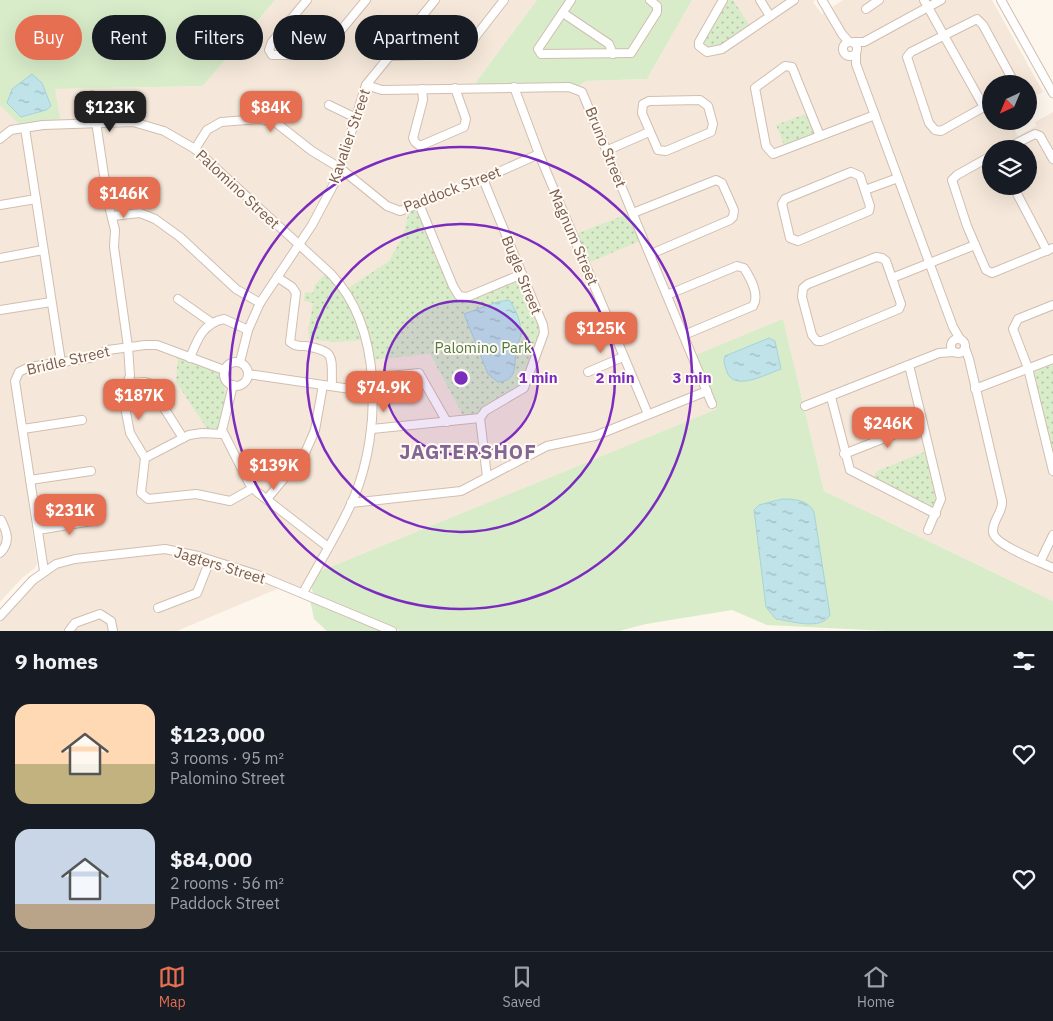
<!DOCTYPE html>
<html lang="en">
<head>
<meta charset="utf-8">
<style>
  body { margin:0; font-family:"IBM Plex Sans",sans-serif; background:#20242c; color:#f1f3f6; height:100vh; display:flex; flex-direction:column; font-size:19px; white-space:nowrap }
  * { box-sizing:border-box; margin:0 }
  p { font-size:16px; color:#9ea1a6 }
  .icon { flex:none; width:28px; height:28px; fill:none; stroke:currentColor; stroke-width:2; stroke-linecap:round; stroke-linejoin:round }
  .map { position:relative; height:631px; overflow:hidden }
  .details { display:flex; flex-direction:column; background:#171b24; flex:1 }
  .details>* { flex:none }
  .top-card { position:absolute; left:15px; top:15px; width:500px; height:45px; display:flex; gap:10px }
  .needle { width:32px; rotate:224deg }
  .buttons { position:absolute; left:982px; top:75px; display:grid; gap:10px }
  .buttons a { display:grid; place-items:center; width:55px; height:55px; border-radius:50%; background:#171b24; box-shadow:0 5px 20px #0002; font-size:25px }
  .price { position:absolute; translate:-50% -42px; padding:0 11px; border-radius:10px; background:#e76f51; color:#fff; font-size:16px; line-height:32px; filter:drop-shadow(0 1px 2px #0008) }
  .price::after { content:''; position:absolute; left:50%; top:30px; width:15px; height:11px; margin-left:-8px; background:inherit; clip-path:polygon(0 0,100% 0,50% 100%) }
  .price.selected { background:#222; color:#fff }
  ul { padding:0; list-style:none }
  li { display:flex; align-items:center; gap:15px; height:125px; padding:0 15px }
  li span { display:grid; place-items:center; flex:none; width:140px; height:100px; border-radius:15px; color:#555 }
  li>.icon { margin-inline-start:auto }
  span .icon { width:60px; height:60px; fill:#fffc; stroke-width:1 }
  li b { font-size:21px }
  h2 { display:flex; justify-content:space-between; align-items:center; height:60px; padding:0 15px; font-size:21px }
  .chip { padding:0 18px; border-radius:22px; background:#171b24; box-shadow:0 5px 20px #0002; font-size:18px; line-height:45px }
  .chip.selected { background:#e76f51; color:#fff }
  .tab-bar { display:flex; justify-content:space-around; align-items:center; height:70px; border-top:1px solid #363941; background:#171b24; font-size:14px; color:#9ea1a6 }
  .tab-bar a { display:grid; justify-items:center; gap:2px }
  .tab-bar .selected { color:#e76f51 }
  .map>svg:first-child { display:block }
  .residential { fill:#f5e8da; fill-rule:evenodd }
  .grass { fill:#d8ecc9 }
  .park { fill:url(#park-dots) }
  .water { fill:url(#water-ripples); stroke:#a5d3da }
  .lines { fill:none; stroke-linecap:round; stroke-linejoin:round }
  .minor-casing { stroke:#d1beb0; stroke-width:10 }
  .minor { stroke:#fff; stroke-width:8 }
  .ring { fill:none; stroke:#7b2cbf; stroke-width:2.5 }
  .labels { text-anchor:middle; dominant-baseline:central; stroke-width:4; stroke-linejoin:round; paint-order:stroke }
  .street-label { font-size:15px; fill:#7a5c4d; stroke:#fffaf3 }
  .park-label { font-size:15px; fill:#537a41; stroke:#fffaf3 }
  .district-label { font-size:20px; font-weight:bold; letter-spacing:1px; fill:#846695; stroke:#fffaf3 }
  .centre { fill:#7b2cbf; stroke:#fffaf3; stroke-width:2.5 }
  .ring-label { font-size:15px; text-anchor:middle; font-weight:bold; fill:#7b2cbf; stroke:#fffaf3; stroke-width:4; stroke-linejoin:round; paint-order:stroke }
</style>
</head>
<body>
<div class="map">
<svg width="1053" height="631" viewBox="0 0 1053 631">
  <defs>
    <pattern id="park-dots" width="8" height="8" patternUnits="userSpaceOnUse" patternTransform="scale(1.25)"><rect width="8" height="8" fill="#d8ecc9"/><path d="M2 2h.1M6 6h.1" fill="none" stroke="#b4c2a5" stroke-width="1.8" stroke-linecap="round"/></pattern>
    <pattern id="water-ripples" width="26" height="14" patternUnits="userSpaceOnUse" patternTransform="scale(1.25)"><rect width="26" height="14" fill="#bfe3e8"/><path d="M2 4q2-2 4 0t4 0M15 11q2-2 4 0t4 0" fill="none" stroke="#a0bbbe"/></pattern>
  </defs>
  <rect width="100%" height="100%" fill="#fdf6ec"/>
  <path class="residential" d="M275 0H537L476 82 475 88H577L586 81 647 79 692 0H815L813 2 822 14 843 0H992L1043 92 1029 100V84H991V121H1010L1018 136 1036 126 1035 122 1053 112V601L824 491 783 319 718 409 318 572 303 594 279 584 277 589 177 631H0V617L44 571 33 499H28L37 564 35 568 22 578 0 602V105L55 89 203 86ZM842 35 854 42 863 41 855 55V63L843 51ZM991 149H1029V186H991ZM418 204 462 297 523 275 519 393 465 420 430 354 370 360 345 290 389 261 403 235 409 211ZM877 471 940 507 936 514Z"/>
  <g class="grass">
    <polygon points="0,0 275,0 203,86 55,89 60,119 20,125 0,105"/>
    <polygon points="537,0 692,0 647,79 586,81 579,86 571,84 476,85 476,82"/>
    <path d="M783 319 824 491 1053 601V631H888L767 625 732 610 646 624 619 631H400L315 594C307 587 314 580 318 572L717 409 696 355Z"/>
    <polygon points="310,600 383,631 327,631 314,619"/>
  </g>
  <g class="park">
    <polygon points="727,0 733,0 750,26 721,46 708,48 704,45 704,40"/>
    <polygon points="808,113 814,130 812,135 785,147 776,125"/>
    <polygon points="413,210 419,212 457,298 515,280 520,281 541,327 540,335 523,385 477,416 464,418 430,354 373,360 363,319 348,288 389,261 403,235 409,211"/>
    <polygon points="630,213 642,240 588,263 576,234"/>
    <path d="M325 274C344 293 355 314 363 340L334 342 309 339 308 331 313 303 304 301 305 292 313 293 315 285Z"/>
    <path d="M178 355C207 367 233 369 223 408 221 415 221 424 216 430H208L176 382Z"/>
    <polygon points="1053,361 1053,458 1033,375 1036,368"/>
    <polygon points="927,451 939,500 935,506 931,507 872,480 877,471"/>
  </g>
  <g class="water">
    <polygon points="32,74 42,83 51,106 46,110 21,117 7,103 12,89"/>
    <path d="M509 300C515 307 522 324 521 334 520 340 517 346 516 353 514 367 517 381 498 382L488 374 464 314 497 302Z"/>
    <path d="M769 338 775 341 781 369C767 374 734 392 727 372 725 366 723 362 725 356Z"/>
    <path d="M782 499C795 499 808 500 814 512L830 615C820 631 793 621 776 619L766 607 754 510 759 505Z"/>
  </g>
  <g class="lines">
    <defs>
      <g id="minor">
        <polyline points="307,0 272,42 269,50 272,55 316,55 323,52 366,0"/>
        <polyline points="571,0 538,49 541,54 631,53 657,12 657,6 650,0"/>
        <polyline points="723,0 699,42 699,46 707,52 722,49 794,0"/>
        <polyline points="760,0 770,16"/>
        <polyline points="822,0 842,34 849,42"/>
        <polyline points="924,0 984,107"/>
        <polyline points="1001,0 1053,93"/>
        <polyline points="866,9 879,0"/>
        <polyline points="563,13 609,44 613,54"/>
        <circle cx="850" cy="49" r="7"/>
        <polyline points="854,42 864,42 941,0"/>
        <polyline points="391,54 394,56 462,54 504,0"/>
        <polyline points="856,54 856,64 953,327 960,339"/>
        <polyline points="366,85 382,90 569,87 582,92 712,404"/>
        <polyline points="514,87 539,154 648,414"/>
        <polyline points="422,89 423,100 413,138 415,142 420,146 464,127 466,119 455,88"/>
        <polyline points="92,95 108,202 115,230 114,247 128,347 130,376 123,392 124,402 130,433 145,458 141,493 148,499 196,494 230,501 253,488"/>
        <polygon points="700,100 708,106 713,124 711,132 666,151 658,150 642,113 643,104 649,101"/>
        <polyline points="991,103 941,131 935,130 929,123 907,57 911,52 977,19 983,25 1015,84"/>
        <polyline points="329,105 356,118"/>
        <polyline points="25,128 61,362"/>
        <polyline points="820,136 792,67 785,66 755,88 766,146 773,154 875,115"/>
        <path d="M0 139 11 130 43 125 133 122 164 131 195 149 331 274C383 328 381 430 355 495 341 529 320 561 303 593"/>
        <polyline points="195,149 207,130 221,122 260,119 275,122 312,151 340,168 387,206 400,211 483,179 539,154"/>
        <polyline points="1005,149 1035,134 1040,136 1053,159"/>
        <polyline points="608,150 649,132"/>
        <polyline points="991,156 957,175 952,180 967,226 986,270 992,273 1053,248"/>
        <polygon points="851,172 860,176 870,206 869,211 798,241 790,238 782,204 785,199"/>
        <polyline points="1013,186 1047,251"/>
        <polyline points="865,190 898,178"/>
        <polyline points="419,204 453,286 459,296 467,297 522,274"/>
        <polyline points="0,205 36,199"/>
        <polyline points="633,213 716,180 722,183 734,210 733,217 730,220 651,254"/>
        <polyline points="112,216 140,213 155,219 180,237 236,289 260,303"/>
        <polygon points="876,257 882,258 886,261 901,304 899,309 822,341 817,341 812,335 802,297 803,288 808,284"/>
        <polyline points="0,258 43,250"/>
        <path d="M277 277 292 287 296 293 290 342C294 346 299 346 305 346 337 351 331 357 332 386"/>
        <polyline points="892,278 975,245"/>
        <path d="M667 295 737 266 744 268C751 279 760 295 753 306L684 335"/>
        <polyline points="178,299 212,323"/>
        <polyline points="1053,305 1018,319 1013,329 1028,368 1053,471"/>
        <polyline points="0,310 51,302"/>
        <circle cx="958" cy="346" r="7"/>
        <path d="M965 348 969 359 1002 501C1003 513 992 520 993 532 994 545 1041 562 1053 568"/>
        <path d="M190 358C197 340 203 323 224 319L248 330"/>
        <polyline points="240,362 248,330 260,303 312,225 337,178 366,85 435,0"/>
        <circle cx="236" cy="374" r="12"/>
        <polyline points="909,365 941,499 928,530"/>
        <polyline points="588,372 623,357"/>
        <polyline points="248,374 371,392"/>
        <polyline points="371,378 419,373 447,422"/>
        <polyline points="127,383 145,382 152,384 159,400 183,438"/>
        <polyline points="233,385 222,430 249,483 257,492 328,547"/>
        <polyline points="975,389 1053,359"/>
        <polyline points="831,397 850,470 936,514"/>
        <polyline points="805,406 939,353 954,352"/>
        <polyline points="480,418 485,411 524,388 544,333 543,325 483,179"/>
        <polyline points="480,418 487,477"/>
        <polyline points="23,429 82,420"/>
        <polyline points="372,429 480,418"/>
        <polyline points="844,454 923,423"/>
        <polyline points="145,458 189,435 202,433 223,434"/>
        <polyline points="30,480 91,471"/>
        <polyline points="267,499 305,453 315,430 323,385"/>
        <polyline points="351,503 461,491 547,446 595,436 707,391"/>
        <polyline points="38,530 98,520"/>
        <path d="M0 553C11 542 7 532 1 520"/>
        <polyline points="1040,562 1053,535"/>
        <polyline points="44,571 15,381 19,372 29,367 90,358 108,350 145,345 157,345 224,370"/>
        <polyline points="158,608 197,593 210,560"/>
        <polyline points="0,616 33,580 56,564 75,559 165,549 198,556 258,575 392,631"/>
        <polyline points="69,631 75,623 100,614 111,621 113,631"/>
      </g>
    </defs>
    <use href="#minor" class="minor-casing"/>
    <use href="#minor" class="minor"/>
  </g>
  <circle cx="461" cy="378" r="77" fill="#7b2cbf" fill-opacity=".12"/>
  <g class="ring">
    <circle cx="461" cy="378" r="77"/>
    <circle cx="461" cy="378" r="154"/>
    <circle cx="461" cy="378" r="231"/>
  </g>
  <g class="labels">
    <g class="street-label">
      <text transform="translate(349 136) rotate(-71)">Kavalier Street</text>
      <text transform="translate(606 147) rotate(68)">Bruno Street</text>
      <text transform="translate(238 189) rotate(43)">Palomino Street</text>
      <text transform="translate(452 189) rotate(-21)">Paddock Street</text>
      <text transform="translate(574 237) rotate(67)">Magnum Street</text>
      <text transform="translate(522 275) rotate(68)">Bugle Street</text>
      <text transform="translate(68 360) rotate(-13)">Bridle Street</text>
      <text transform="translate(220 565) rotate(17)">Jagters Street</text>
    </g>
    <g class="park-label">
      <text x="483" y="347">Palomino Park</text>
    </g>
    <g class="district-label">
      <text x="468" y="451">JAGTERSHOF</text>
    </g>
  </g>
  <circle cx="461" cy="378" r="8" class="centre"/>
  <g class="ring-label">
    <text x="538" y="383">1 min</text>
    <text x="615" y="383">2 min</text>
    <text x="692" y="383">3 min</text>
  </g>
</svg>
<div class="buttons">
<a><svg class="needle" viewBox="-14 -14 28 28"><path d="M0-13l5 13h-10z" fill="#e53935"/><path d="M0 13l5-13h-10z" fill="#9ea1a6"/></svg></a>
<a><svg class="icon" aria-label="layers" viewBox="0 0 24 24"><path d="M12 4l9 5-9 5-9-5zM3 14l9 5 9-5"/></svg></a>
</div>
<b class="price selected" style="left:110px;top:133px">$123K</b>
<b class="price" style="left:271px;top:133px">$84K</b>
<b class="price" style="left:124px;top:219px">$146K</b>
<b class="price" style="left:601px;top:354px">$125K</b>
<b class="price" style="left:384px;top:413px">$74.9K</b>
<b class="price" style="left:139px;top:421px">$187K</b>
<b class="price" style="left:888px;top:449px">$246K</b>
<b class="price" style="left:274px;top:491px">$139K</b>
<b class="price" style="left:70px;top:536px">$231K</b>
<div class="top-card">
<a class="chip selected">Buy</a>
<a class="chip">Rent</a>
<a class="chip">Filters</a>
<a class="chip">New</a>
<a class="chip">Apartment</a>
</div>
</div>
<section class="details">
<h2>9 homes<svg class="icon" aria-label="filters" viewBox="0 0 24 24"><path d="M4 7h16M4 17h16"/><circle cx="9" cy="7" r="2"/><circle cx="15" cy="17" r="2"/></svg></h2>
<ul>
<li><span style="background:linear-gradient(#ffd9b3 60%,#c2b280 0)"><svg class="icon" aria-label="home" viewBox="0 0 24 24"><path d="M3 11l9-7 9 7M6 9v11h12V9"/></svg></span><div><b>$123,000</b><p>3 rooms · 95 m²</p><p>Palomino Street</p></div><svg class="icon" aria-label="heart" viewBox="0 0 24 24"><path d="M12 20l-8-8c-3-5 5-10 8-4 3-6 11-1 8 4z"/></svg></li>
<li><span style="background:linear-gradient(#c9d6e8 75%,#b9a48a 0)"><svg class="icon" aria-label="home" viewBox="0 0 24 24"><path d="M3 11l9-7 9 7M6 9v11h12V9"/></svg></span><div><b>$84,000</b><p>2 rooms · 56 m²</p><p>Paddock Street</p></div><svg class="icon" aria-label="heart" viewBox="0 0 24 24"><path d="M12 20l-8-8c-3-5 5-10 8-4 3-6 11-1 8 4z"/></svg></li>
</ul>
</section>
<nav class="tab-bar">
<a class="selected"><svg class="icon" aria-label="map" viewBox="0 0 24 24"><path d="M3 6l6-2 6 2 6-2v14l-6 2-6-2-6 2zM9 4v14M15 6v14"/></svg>Map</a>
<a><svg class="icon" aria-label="saved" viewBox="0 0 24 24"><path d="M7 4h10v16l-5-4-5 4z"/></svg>Saved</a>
<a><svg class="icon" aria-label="home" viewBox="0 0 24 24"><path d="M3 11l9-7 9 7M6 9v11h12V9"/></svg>Home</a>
</nav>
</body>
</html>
